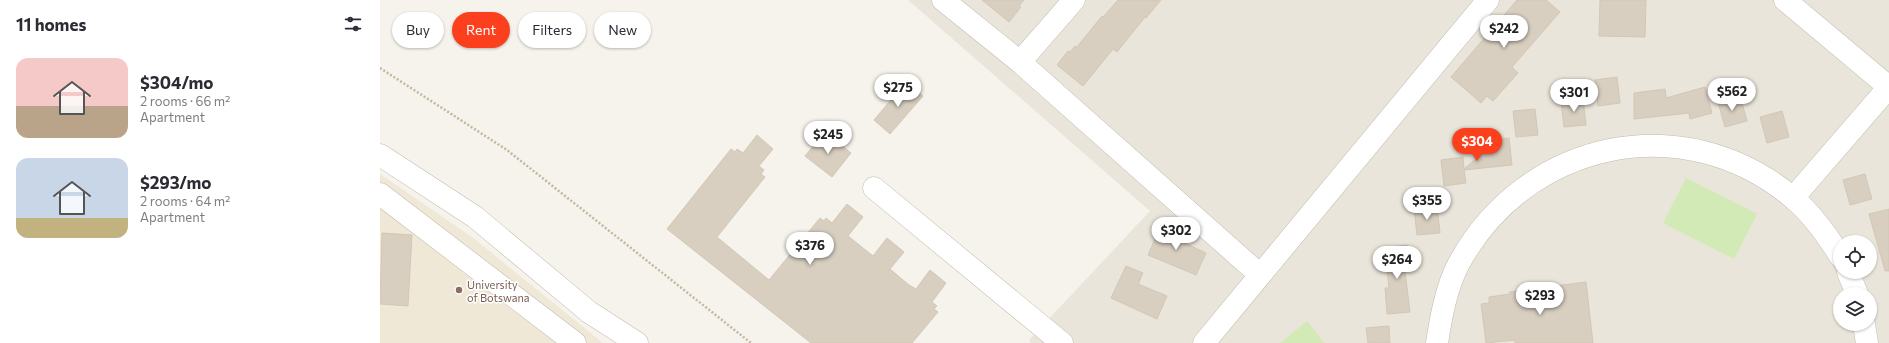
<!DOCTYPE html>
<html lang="en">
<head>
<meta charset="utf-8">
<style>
  body { margin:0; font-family:Commissioner,sans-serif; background:#f2f2f3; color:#2b2b33; height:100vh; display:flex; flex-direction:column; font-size:15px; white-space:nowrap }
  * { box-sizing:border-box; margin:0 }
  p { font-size:13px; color:#7c7c81 }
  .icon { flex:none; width:22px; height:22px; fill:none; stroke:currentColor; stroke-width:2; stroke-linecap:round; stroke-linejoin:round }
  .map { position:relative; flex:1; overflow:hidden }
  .drawer { display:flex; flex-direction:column; background:#fff; width:380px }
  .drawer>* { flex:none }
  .banner { position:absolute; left:12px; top:12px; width:380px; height:36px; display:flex; gap:8px }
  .tools { position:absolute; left:1453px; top:235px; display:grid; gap:8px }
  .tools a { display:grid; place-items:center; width:44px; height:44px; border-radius:50%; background:#fff; box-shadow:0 1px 3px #0004; font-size:20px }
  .price { position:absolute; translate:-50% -34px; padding:0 9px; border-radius:14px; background:#fff; color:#222; font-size:13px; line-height:26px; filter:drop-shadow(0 1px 2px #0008) }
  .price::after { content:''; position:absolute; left:50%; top:24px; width:12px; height:9px; margin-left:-6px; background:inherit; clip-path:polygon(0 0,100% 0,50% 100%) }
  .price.on { background:#fc3f1d; color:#fff }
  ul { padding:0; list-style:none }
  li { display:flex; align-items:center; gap:12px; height:100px; padding:0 16px }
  li span { display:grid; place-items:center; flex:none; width:112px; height:80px; border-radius:12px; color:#555 }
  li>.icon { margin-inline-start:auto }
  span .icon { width:48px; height:48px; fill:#fffc; stroke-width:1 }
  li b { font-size:17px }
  h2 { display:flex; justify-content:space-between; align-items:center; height:48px; padding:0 16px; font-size:17px }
  .pill { padding:0 14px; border-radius:18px; background:#fff; box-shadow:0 1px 3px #0004; font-size:14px; line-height:36px }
  .pill.on { background:#fc3f1d; color:#fff }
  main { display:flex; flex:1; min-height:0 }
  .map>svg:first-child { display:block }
  .residential { fill:#eae5da; fill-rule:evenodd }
  .education { fill:#efe8d6 }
  .park { fill:#d2eab5 }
  .building { fill:#d8cfc1; stroke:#d3c7b4 }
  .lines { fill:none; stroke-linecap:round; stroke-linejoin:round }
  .minor-casing { stroke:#c2bbae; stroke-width:23 }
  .path { stroke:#c4b79f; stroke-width:2.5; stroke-dasharray:2 2; stroke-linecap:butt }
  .minor { stroke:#fff; stroke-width:22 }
  .education-dot { fill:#8d6e63; stroke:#fff; stroke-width:1.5 }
  .labels { text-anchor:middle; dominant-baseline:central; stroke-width:3; stroke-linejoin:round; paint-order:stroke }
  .education-label { font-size:11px; fill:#785e54; stroke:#fff; text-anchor:start }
</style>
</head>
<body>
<main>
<section class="drawer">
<h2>11 homes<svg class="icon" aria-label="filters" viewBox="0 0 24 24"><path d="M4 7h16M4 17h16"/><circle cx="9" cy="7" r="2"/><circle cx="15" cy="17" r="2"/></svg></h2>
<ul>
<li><span style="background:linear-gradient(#f6c9c9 60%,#b9a48a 0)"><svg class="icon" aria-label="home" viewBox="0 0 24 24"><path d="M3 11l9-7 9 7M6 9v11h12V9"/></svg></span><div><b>$304/mo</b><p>2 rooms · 66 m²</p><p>Apartment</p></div></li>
<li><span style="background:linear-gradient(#c9d6e8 75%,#c2b280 0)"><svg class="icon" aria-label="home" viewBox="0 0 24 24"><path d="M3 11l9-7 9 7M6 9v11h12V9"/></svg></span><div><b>$293/mo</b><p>2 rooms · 64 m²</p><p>Apartment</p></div></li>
</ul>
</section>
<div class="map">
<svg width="1509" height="343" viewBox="0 0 1509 343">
  <rect width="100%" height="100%" fill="#f6f3ec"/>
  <path class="residential" d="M528 0H1509V343H651L649 340 770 211ZM1460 242H1490V272H1460ZM1460 294H1490V324H1460Z"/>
  <polygon class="education" points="0,174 92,237 223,343 0,343"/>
  <g class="park">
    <polygon points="1306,178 1377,214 1354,259 1283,223"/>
    <polygon points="927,321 944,343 900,343"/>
  </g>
  <g class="building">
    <polygon points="602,0 644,0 639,6 641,7 629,22"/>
    <polygon points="738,0 781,0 766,18 765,17 737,52 733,49 703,86 677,65 688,51 690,52 695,46 697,47 722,16 723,17"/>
    <polygon points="1137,0 1166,0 1180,12 1132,67 1138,73 1113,101 1107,96 1101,103 1071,77"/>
    <polygon points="1220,0 1266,0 1265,37 1219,36"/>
    <polygon points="1237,77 1240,103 1218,106 1215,80"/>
    <polygon points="526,82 543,96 510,134 494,120"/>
    <polygon points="1325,87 1332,113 1310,119 1309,113 1254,119 1254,93 1285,89 1286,98"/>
    <polygon points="1360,96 1367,121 1345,127 1338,102"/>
    <polygon points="1203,99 1206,125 1184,127 1181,101"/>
    <polygon points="1155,109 1158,135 1136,137 1133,111"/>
    <polygon points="1402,111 1409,137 1387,143 1380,117"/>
    <polygon points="445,132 471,153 452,177 425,156"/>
    <polygon points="377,135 393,149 379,166 384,170 381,174 385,177 337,237 389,280 440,218 444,221 446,218 452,223 467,204 483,217 468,236 493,256 507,238 524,252 510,269 529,285 536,289 550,270 566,283 552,302 557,306 554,309 558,312 532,343 431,343 287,229 351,149 355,152 357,149 363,153"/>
    <polygon points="1129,138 1132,165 1084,170 1086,183 1064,186 1061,160 1083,157 1084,169 1108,149 1107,141"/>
    <polygon points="1485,174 1492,199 1470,205 1463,180"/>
    <polygon points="1057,206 1060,233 1037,235 1034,209"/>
    <polygon points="1509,209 1509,271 1505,271 1489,214"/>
    <polygon points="782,223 799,231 796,239 826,253 816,275 768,255"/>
    <polygon points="2,233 32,235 28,306 0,304"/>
    <polygon points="1027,245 1030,271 1025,272 1030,312 1007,314 1005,288 1009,288 1005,248"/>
    <polygon points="746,266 763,273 758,284 787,296 777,319 731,298"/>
    <polygon points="1206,282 1213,343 1135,343 1135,340 1106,343 1101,304 1109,303 1109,297 1130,294 1129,292"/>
    <polygon points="1009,326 1010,343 988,343 986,328"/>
  </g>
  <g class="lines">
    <defs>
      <g id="minor">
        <polyline points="563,0 640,62 880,275"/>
        <polyline points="1405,0 1509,87"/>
        <polyline points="640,62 694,0"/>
        <polyline points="0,155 95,217 209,312 257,343"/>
        <polyline points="494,188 682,343"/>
        <polyline points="0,194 195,343"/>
        <polyline points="1413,198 1509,87"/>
        <polyline points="1468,272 1477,294"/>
        <polyline points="1484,324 1487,343"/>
        <polyline points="824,343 1108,0"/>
        <path d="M1057 343C1061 317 1066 289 1078 265 1145 140 1304 106 1413 198 1432 214 1447 235 1460 256"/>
      </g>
    </defs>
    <use href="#minor" class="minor-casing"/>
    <polyline class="path" points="0,68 127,150 371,343"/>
    <use href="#minor" class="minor"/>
  </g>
  <circle class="education-dot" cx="79" cy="290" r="4"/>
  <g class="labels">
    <g class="education-label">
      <text x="87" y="284">University<tspan x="87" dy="13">of Botswana</tspan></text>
    </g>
  </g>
</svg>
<div class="tools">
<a><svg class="icon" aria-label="locate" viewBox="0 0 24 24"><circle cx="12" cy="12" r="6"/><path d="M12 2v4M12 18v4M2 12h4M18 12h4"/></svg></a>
<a><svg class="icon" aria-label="layers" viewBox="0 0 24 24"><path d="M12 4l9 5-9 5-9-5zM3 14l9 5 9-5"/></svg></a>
</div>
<b class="price" style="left:1124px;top:49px">$242</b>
<b class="price" style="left:518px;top:108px">$275</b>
<b class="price" style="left:1352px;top:112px">$562</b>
<b class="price" style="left:1194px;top:113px">$301</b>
<b class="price" style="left:448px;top:155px">$245</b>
<b class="price on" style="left:1097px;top:162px">$304</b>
<b class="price" style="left:1047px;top:221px">$355</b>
<b class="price" style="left:796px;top:251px">$302</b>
<b class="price" style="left:430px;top:266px">$376</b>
<b class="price" style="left:1017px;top:280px">$264</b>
<b class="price" style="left:1160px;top:316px">$293</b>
<div class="banner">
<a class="pill">Buy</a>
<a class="pill on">Rent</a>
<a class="pill">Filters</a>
<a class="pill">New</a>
</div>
</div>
</main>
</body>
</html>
